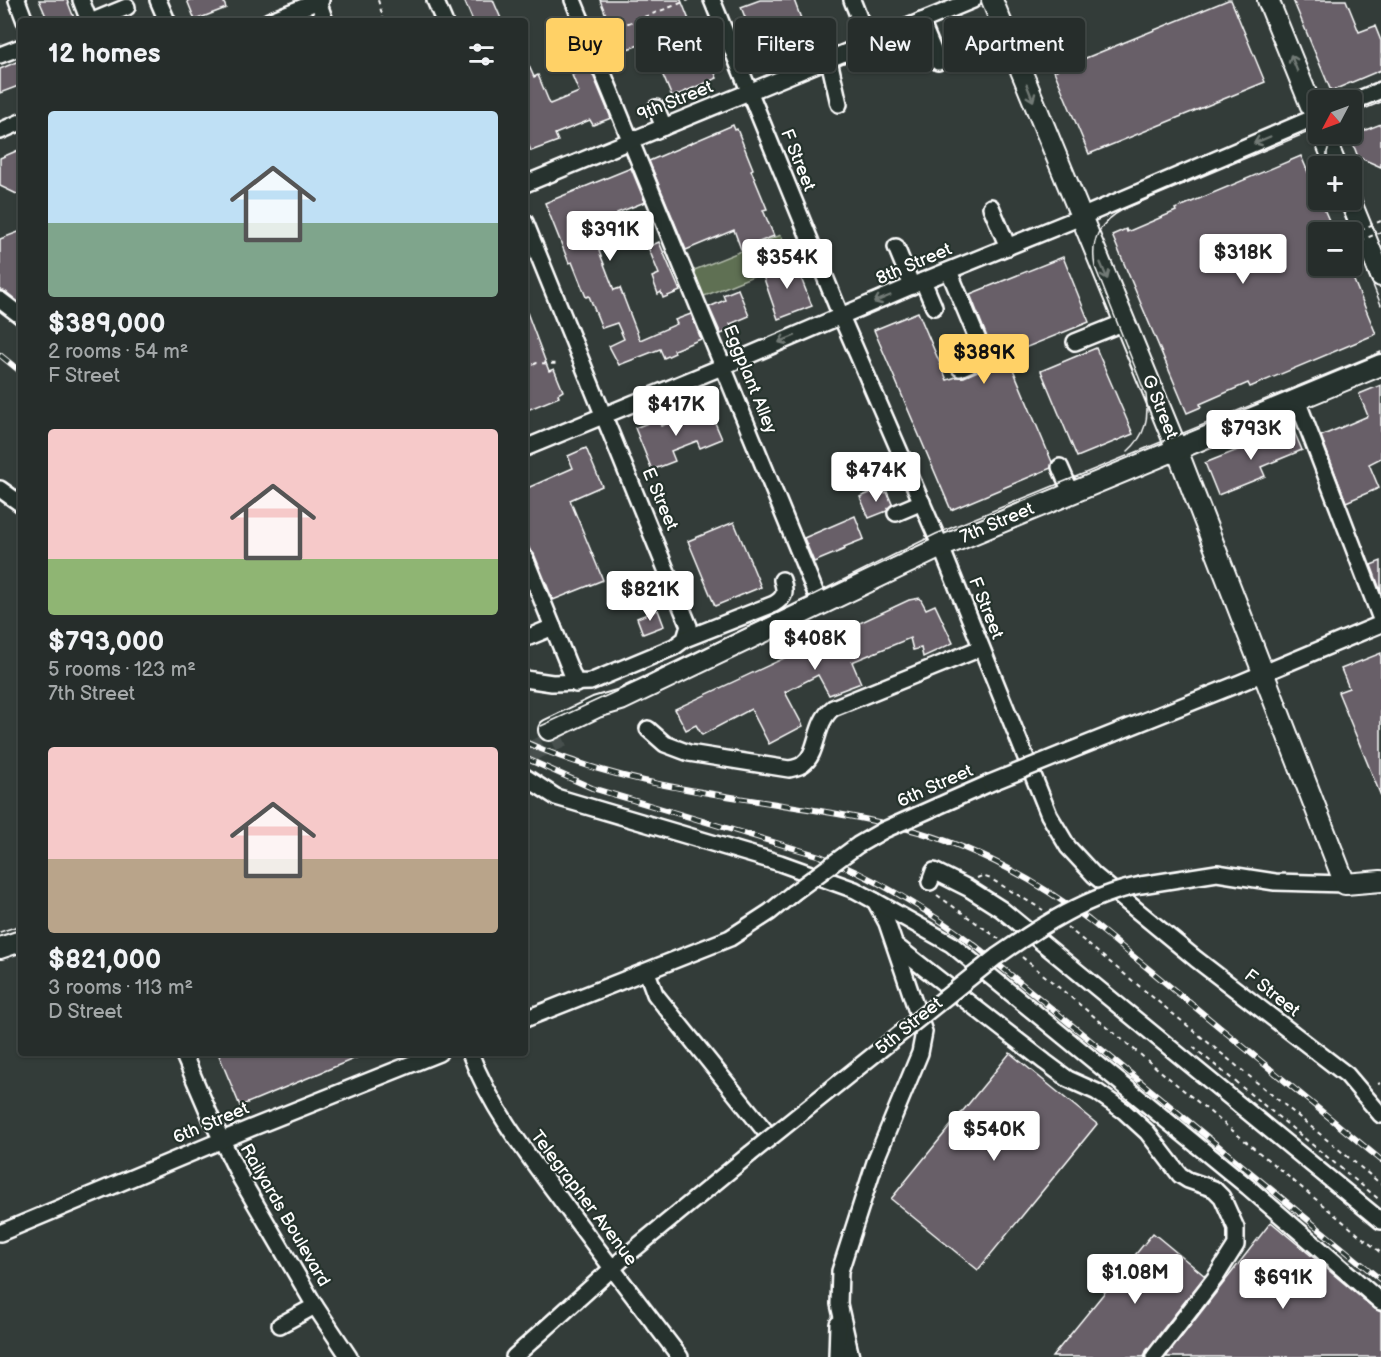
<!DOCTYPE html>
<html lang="en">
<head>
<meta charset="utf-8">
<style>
  body { margin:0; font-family:"Balsamiq Sans",sans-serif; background:#323937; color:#f1f3f6; height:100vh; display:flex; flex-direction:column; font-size:22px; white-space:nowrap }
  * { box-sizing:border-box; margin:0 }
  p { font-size:20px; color:#a4a8a9 }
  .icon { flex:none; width:33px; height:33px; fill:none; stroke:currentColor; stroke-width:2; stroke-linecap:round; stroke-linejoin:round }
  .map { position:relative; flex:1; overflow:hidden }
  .drawer { position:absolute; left:18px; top:18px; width:510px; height:1038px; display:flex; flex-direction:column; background:#262d2b; border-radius:6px; box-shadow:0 2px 4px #0004,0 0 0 2px #424947 }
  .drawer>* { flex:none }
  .top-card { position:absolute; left:546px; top:18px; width:570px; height:54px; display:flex; gap:12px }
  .needle { width:39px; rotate:229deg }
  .buttons { position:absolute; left:1308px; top:90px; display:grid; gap:12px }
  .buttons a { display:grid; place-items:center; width:54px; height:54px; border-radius:6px; background:#262d2b; box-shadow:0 2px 4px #0004,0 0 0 2px #424947; font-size:30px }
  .price { position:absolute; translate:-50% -51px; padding:0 14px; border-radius:6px; background:#fff; color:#222; font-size:20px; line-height:39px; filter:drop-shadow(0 2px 3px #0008) }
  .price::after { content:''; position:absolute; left:50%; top:36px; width:18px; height:14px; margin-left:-9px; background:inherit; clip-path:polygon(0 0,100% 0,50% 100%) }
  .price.active { background:#ffd166; color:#111 }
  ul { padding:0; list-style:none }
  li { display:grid; align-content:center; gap:12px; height:318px; padding:0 30px }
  li span { display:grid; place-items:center; height:186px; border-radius:6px; color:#555 }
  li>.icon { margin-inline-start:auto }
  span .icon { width:108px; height:108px; fill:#fffc; stroke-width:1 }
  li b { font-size:26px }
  h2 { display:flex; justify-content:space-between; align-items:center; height:72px; padding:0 30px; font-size:26px }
  .tag { padding:0 21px; border-radius:6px; background:#262d2b; box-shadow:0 2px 4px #0004,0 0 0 2px #424947; font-size:21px; line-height:54px }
  .tag.active { background:#ffd166; color:#111 }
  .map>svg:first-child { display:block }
  .green { fill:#5f7052; stroke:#afb8a8; stroke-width:1.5 }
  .building { fill:#675f67; stroke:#fff; stroke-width:1.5 }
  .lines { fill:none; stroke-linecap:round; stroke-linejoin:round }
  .major-tunnel { stroke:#47504d; stroke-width:20; stroke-dasharray:20 10; stroke-linecap:butt }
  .minor-casing { stroke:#fff; stroke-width:20 }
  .major-casing { stroke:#fff; stroke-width:24 }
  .path { stroke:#fff; stroke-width:2; stroke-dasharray:4.5 4.5; stroke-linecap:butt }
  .minor { stroke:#26332d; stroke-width:15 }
  .major { stroke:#26332d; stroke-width:20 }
  .tram { stroke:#fff; stroke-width:1.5 }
  .rail-casing { stroke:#fff; stroke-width:6 }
  .rail { stroke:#26332d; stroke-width:4; stroke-dasharray:11; stroke-linecap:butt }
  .minor-bridge-casing { stroke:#fff; stroke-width:20; stroke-linecap:butt }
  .path-bridge { stroke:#fff; stroke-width:2; stroke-dasharray:4.5 4.5; stroke-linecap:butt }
  .minor-bridge { stroke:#26332d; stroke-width:15 }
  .oneway { stroke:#727a76 }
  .labels { text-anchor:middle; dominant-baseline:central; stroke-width:4.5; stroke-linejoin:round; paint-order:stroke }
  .street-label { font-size:18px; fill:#fff; stroke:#26332d }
</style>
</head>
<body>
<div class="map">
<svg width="1381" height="1357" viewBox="0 0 1381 1357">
  <rect width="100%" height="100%" fill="#333c39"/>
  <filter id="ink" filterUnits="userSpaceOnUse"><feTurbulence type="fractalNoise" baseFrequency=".0167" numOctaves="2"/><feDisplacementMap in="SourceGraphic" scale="12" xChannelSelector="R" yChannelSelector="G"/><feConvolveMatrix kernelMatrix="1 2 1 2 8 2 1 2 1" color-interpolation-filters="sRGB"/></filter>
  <g filter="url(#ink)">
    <polygon class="green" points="781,235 792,260 702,297 692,271"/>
    <g class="building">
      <polygon points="39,0 67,0 74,18 66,21 48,21"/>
      <polygon points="187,0 223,0 226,8 195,20"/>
      <polygon points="464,0 493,0 502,21 473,21"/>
      <polygon points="600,0 681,0 695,35 698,33 717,78 672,97 649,42 627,49 617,25 615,23 610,25"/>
      <polygon points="760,0 794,0 809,40 761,58 741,7"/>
      <polygon points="1228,0 1231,0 1265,82 1089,154 1054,71"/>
      <polygon points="1293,0 1346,0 1359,32 1375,26 1381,41 1381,70 1331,91"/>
      <polygon points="585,56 611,118 593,125 590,120 555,134 558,141 531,151 525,136 525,57 534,77 538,75 550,104 579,92 572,75 576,73 571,62"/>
      <polygon points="21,60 21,85 0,93 0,69"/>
      <polygon points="1381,124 1381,167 1358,157 1350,136"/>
      <polygon points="733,125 735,130 737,129 753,169 751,170 767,209 763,210 774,236 741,249 734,230 686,250 649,161"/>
      <polygon points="21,149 21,196 0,186 0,158"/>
      <polygon points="1301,156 1334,232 1318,232 1318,266 1348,266 1376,334 1250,387 1248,383 1200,404 1201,407 1187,413 1112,235 1126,229 1127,232 1176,211 1175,209"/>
      <polygon points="631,168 645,202 617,213 623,225 602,234 607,247 599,251 614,290 620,288 640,340 677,324 675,320 691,314 701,339 674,350 675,353 664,358 660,349 619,365 609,346 624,339 617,323 602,328 589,296 586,297 572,262 569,263 545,203"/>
      <polygon points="21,231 21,304 6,292 0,290 0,239"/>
      <polygon points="659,242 680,291 663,298 661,292 658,294 652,277 659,274 648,247"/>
      <polygon points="1063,257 1089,322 1007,355 1052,462 1051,468 951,510 874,330 918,312 947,380 956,377 964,377 989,366 996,360 970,294"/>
      <polygon points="794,260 812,306 778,319 762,273"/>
      <polygon points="738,289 749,316 730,324 733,329 721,334 709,307 725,300 723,295"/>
      <polygon points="525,307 549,371 554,369 563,391 558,394 559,397 525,411"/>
      <polygon points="1096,348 1133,434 1077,457 1041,371"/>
      <polygon points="1381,385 1381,458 1369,464 1379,488 1346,502 1321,436 1368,416 1359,394"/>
      <polygon points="710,411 722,439 700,448 697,441 671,451 675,461 652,470 635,428 658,419 661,426 684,417 686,421"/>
      <polygon points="1293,429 1302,450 1261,467 1265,476 1218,495 1205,463 1275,435 1275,437"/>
      <polygon points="586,448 602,486 570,500 603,580 553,600 534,554 530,550 525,539 525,489 573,468 568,456"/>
      <polygon points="877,490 880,495 887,492 892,504 887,511 869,518 860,497"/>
      <polygon points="855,516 864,539 844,547 845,549 814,562 804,538"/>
      <polygon points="734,522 761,587 715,606 688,541"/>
      <polygon points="1381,561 1381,592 1371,565"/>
      <polygon points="920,598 926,609 935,605 953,643 923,657 921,648 913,650 910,638 852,662 861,683 829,695 818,675 785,692 803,726 769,744 751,709 702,735 696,725 686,730 675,709 909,600"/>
      <polygon points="658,610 664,626 643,634 637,618"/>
      <polygon points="1381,653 1381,796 1338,692 1349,688 1341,669"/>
      <polygon points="218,1053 368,1053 240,1106"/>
      <polygon points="1010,1053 1097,1124 978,1270 891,1199"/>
      <polygon points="1271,1222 1375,1309 1381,1312 1381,1357 1166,1357"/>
      <polygon points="1153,1233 1205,1276 1146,1351 1144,1357 1052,1357"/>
    </g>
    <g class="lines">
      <polyline class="major-tunnel" points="525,754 563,737"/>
      <defs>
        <g id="minor">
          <polyline points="17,0 25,21"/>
          <polyline points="81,0 89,21"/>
          <polyline points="158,0 167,21"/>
          <polyline points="435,0 444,21"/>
          <polyline points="573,0 821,606"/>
          <polyline points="712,0 841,316 941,547 1049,815 1068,847 1094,875 1196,959 1347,1075 1381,1115"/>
          <polyline points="852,0 869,43"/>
          <polyline points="318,1 325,21"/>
          <polyline points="93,21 127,7"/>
          <polyline points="269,21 321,0"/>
          <polyline points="921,21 938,62"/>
          <polyline points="0,55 21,47"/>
          <polyline points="829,60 839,104"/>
          <polyline points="1352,102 1381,90"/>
          <polyline points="656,108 664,127"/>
          <polyline points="0,131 21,122"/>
          <polyline points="525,184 973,0"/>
          <polyline points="991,207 1008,247"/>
          <polyline points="525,222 689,626 685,639 674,647 590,682 552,683 525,679"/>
          <polyline points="896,247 912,286"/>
          <polyline points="949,271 985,357 960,368"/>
          <polyline points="923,281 934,307"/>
          <polyline points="0,300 21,316"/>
          <polyline points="1075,342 1125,322"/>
          <polyline points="1297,400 1381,619"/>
          <polyline points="525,448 724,366 923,281 1081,217 1318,116"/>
          <polyline points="1060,467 1071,492"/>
          <polyline points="0,489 21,504"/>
          <polyline points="896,513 922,502"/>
          <polyline points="525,558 576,684"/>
          <polyline points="529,637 553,627"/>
          <path d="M685 639 774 604C785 597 786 593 782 580"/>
          <path d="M648 729 665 744 689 753 789 769C794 768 800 767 803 764 819 753 814 723 833 708L981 648"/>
          <polyline points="1062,754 1240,683 1381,624"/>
          <polyline points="525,777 556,797 780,863 855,890 875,901 887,923 924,1032 920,1053 876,1159 840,1271 839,1304 851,1357"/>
          <polyline points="938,806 990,783"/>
          <polyline points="930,882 934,871 968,888 1001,909 1381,1221"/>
          <polyline points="1141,885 1217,873 1275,882 1345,884"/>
          <polyline points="875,901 951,944 1248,1187 1381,1302"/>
          <polyline points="896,946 1045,1062 1068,1079 1097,1092 1124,1111 1147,1132 1180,1175 1188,1180 1214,1189 1222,1197 1236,1228 1236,1245 1215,1278 1154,1357"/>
          <polyline points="647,972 655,994 770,1137"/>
          <polyline points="525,1019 730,938 770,912 793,893"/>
          <polyline points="183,1053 211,1118 241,1179 315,1306 349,1357"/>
          <path d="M470 1053C491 1108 526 1153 561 1200 600 1253 640 1305 680 1357"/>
          <polyline points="0,1233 251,1128 439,1053"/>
          <polyline points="280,1325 315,1306"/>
          <polyline points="514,1357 627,1255 750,1154"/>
          <polyline points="837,1357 838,1324"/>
        </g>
        <g id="major">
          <polyline points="992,0 1172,437 1345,884 1381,881"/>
          <polyline points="1268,0 1318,123"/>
          <polyline points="1323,134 1336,166"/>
          <polyline points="1350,200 1381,276"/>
          <polyline points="549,730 597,707 621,700 941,547 1381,365"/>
          <polyline points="0,948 21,941"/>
        </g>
      </defs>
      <use href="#minor" class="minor-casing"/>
      <use href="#major" class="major-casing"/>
      <g class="path">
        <polyline points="378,0 384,21"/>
        <polyline points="602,33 689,0"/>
        <polyline points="1311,254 1318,251"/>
        <polyline points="525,368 537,363 559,364"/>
        <polyline points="977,878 982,876 991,879 1043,910"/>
        <polyline points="937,895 999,939"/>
        <polyline points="1067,927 1381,1184"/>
        <polyline points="1022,957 1381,1253"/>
        <polyline points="1193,1047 1381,1201"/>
        <polyline points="1378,1084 1381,1083"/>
      </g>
      <use href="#minor" class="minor"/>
      <use href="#major" class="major"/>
      <g class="tram">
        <polyline points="1352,114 1381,102"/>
        <polyline points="1327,166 1327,152 1333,134"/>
        <polyline points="1339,200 1381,305"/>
        <path d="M1128 451C1146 435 1149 418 1146 395L1095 267C1090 240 1099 222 1124 209L1318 128"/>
        <polyline points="541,726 645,678 936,534 1381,352"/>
        <polyline points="0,932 21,925"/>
      </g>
      <defs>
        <g id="rail">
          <polyline points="0,355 21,372"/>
          <path d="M525 742C648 798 776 796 904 828 972 845 1034 879 1089 920L1381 1160"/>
          <path d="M525 758 592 788 820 856C878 879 928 910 977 947L1381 1280"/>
        </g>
      </defs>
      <use href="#rail" class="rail-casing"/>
      <use href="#rail" class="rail"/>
      <defs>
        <g id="minor-bridge">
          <polyline points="990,783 1062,754"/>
          <polyline points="793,893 858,845 884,830 938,806"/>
          <path d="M750 1154 996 957C1040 926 1089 895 1141 885"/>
        </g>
      </defs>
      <use href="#minor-bridge" class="minor-bridge-casing"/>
      <g class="path-bridge">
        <polyline points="1352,233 1381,221"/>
        <polyline points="1352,244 1381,232"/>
      </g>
      <use href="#minor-bridge" class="minor-bridge"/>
    </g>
    <defs><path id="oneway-shaft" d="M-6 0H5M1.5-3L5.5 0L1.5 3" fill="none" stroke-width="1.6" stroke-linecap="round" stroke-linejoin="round" transform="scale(1.5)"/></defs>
    <g class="oneway">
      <use href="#oneway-shaft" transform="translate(1294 63) rotate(-112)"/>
      <use href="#oneway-shaft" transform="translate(1030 93) rotate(68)"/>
      <use href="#oneway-shaft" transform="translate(1262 140) rotate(157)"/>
      <use href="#oneway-shaft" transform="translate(1104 271) rotate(67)"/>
      <use href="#oneway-shaft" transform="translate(882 299) rotate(157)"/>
      <use href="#oneway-shaft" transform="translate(787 339) rotate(157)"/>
    </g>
  </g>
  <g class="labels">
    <g class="street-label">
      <text transform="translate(675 101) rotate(-22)">9th Street</text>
      <text transform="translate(798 160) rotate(68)">F Street</text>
      <text transform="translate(914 264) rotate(-23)">8th Street</text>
      <text transform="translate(750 379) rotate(68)">Eggplant Alley</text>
      <text transform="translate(1160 407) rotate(68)">G Street</text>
      <text transform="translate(660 499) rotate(67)">E Street</text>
      <text transform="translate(997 523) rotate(-23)">7th Street</text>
      <text transform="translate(986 608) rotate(68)">F Street</text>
      <text transform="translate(935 786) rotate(-24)">6th Street</text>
      <text transform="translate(1272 993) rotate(38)">F Street</text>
      <text transform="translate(909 1026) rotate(-39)">5th Street</text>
      <text transform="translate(211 1123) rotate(-23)">6th Street</text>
      <text transform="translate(584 1198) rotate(53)">Telegrapher Avenue</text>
      <text transform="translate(285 1215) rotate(60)">Railyards Boulevard</text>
    </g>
  </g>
</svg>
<div class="buttons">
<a><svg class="needle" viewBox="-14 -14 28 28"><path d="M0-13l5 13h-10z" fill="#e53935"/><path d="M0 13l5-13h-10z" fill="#a4a8a9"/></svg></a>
<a>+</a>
<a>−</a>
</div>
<b class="price" style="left:610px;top:262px">$391K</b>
<b class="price" style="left:1243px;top:285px">$318K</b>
<b class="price" style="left:787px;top:290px">$354K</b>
<b class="price active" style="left:984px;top:385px">$389K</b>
<b class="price" style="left:676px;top:437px">$417K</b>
<b class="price" style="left:1251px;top:461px">$793K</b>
<b class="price" style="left:876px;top:503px">$474K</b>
<b class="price" style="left:650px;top:622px">$821K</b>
<b class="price" style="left:815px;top:671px">$408K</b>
<b class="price" style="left:994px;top:1162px">$540K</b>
<b class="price" style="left:1135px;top:1305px">$1.08M</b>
<b class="price" style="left:1283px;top:1310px">$691K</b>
<div class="top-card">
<a class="tag active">Buy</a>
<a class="tag">Rent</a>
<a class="tag">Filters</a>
<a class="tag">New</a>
<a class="tag">Apartment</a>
</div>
<section class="drawer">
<h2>12 homes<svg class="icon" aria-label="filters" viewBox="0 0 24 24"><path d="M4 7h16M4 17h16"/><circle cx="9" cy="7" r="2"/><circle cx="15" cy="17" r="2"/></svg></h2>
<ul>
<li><span style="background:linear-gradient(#bfe0f5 60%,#7fa58c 0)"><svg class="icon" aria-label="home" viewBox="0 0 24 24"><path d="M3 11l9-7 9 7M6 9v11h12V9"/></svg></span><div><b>$389,000</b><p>2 rooms · 54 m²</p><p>F Street</p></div></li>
<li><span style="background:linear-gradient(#f6c9c9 70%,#8fb573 0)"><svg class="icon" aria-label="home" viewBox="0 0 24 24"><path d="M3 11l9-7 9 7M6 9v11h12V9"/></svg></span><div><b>$793,000</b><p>5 rooms · 123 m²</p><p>7th Street</p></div></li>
<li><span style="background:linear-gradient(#f6c9c9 60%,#b9a48a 0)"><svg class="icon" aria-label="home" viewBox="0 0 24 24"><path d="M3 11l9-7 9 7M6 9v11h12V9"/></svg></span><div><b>$821,000</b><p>3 rooms · 113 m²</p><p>D Street</p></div></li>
</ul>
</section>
</div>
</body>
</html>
